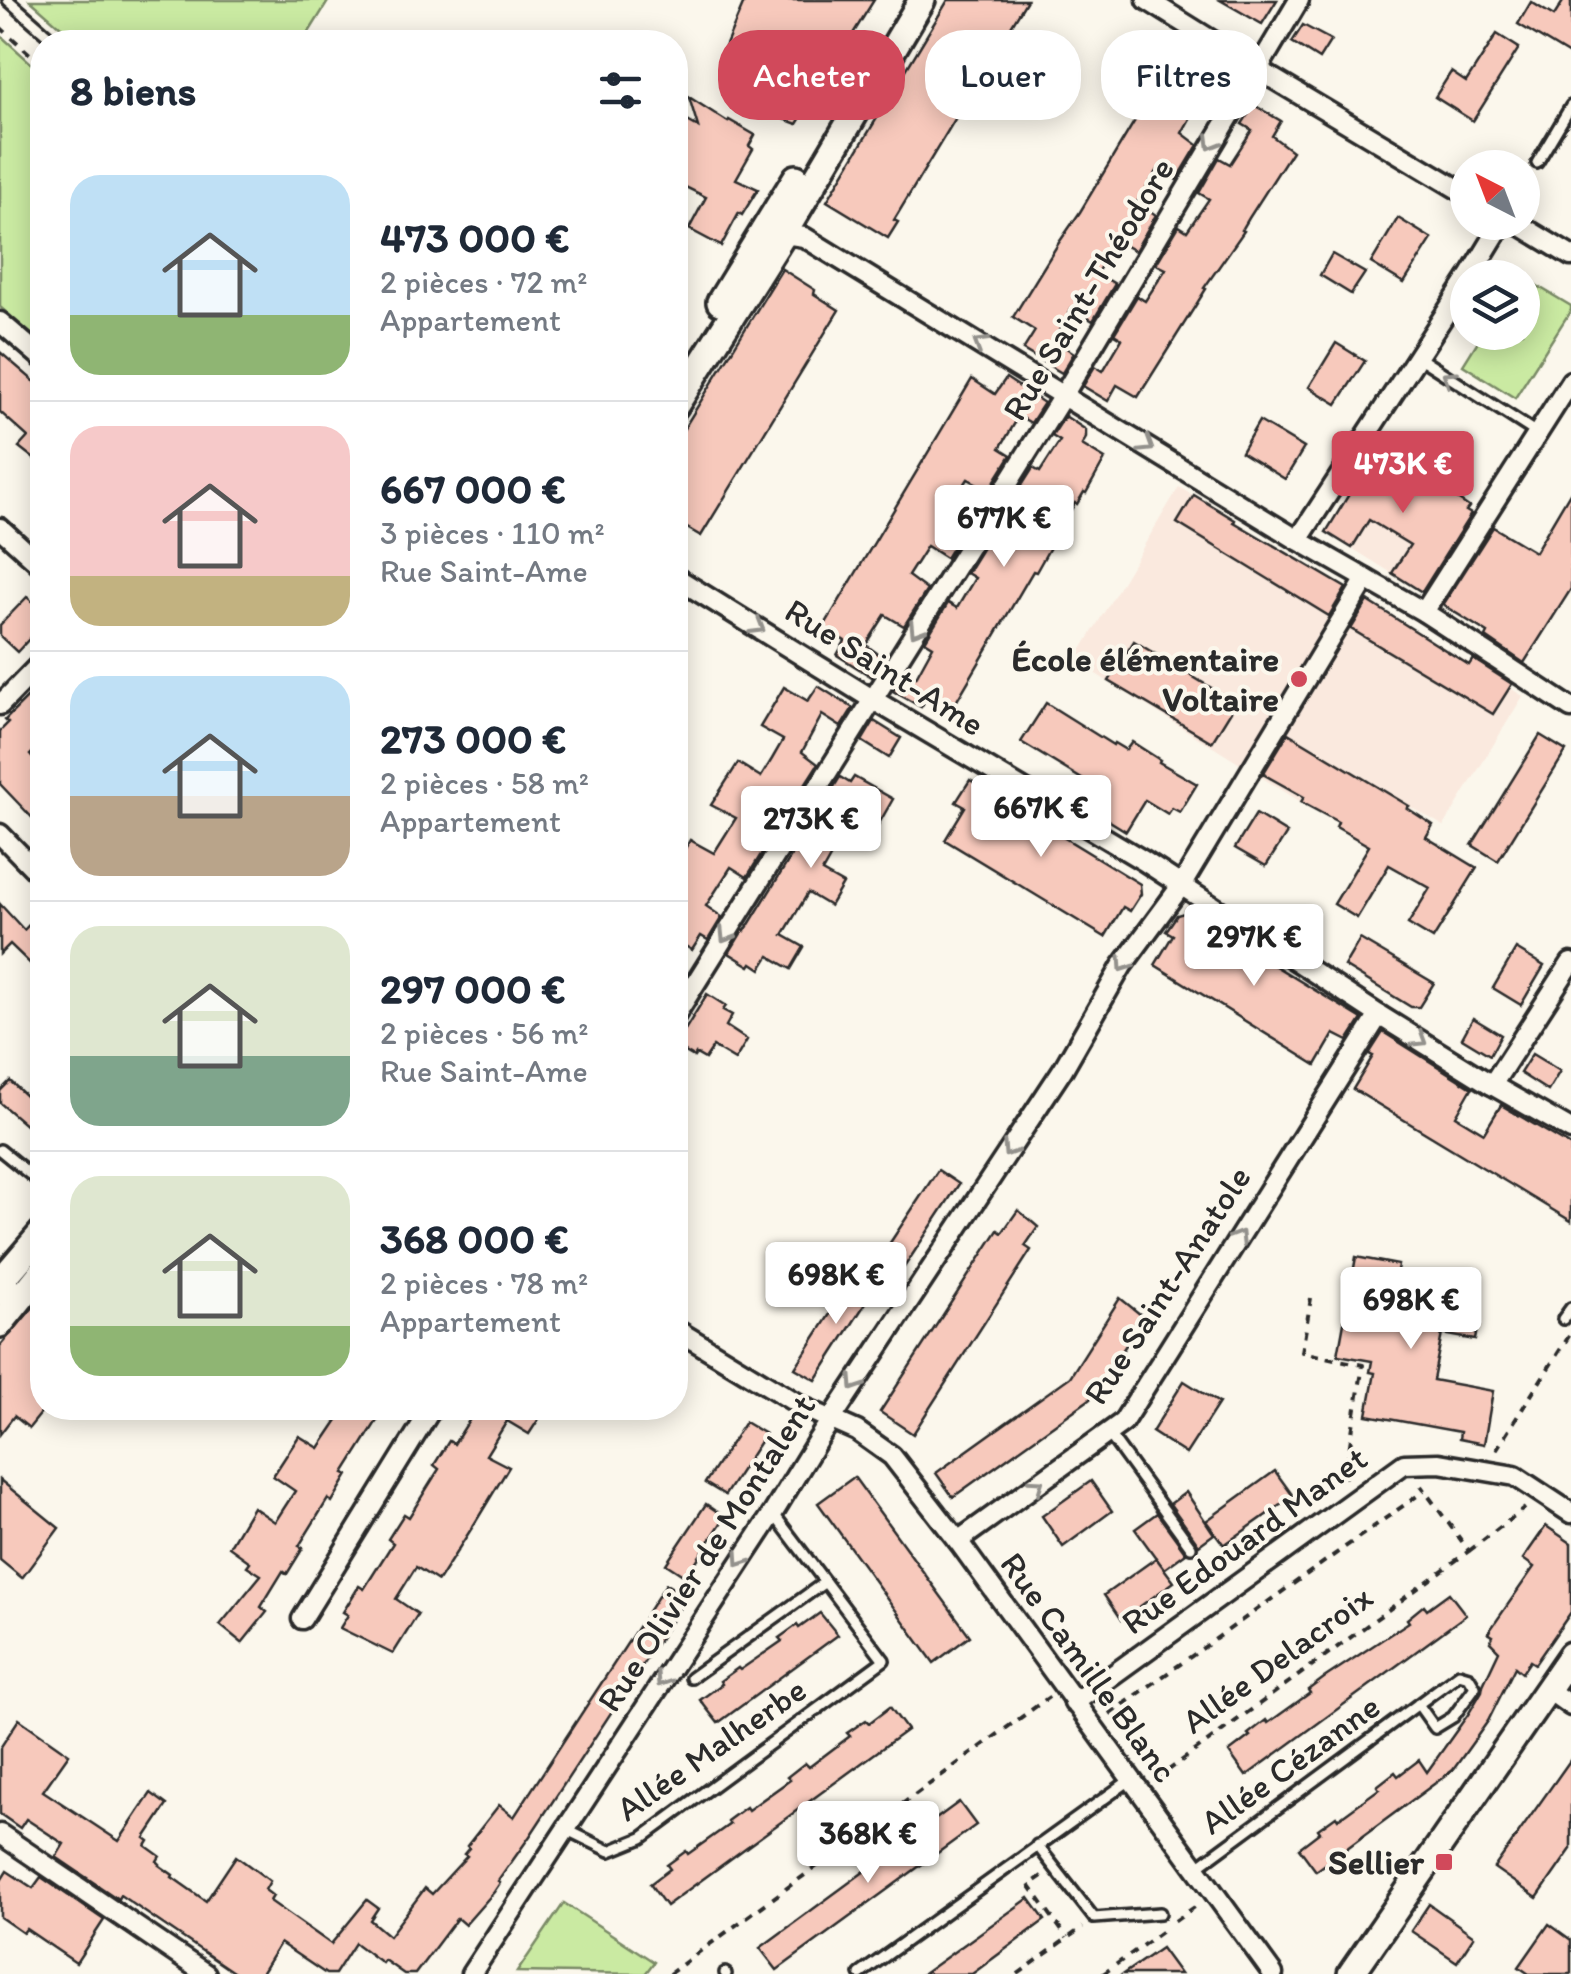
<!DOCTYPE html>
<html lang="fr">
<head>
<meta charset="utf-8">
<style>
  body { margin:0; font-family:Itim,sans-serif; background:#f6f6f7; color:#1f2937; height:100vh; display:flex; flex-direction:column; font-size:38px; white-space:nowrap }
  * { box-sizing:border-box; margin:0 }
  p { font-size:32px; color:#747a83 }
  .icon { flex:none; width:55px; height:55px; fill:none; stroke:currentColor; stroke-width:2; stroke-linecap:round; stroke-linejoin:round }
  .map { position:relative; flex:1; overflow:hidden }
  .side { position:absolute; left:30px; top:30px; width:658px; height:1390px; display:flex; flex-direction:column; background:#fff; border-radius:40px; box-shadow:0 5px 25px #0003 }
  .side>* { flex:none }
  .banner { position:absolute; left:718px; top:30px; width:702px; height:90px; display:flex; gap:20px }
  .needle { width:65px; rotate:318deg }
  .tools { position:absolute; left:1450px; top:150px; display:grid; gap:20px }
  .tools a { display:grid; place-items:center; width:90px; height:90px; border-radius:50%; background:#fff; box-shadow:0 5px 25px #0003; font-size:50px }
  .price { position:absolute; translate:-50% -85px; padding:0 22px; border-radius:10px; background:#fff; color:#222; font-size:32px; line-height:65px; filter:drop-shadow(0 2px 5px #0008) }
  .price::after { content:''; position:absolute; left:50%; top:60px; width:30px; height:22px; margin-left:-15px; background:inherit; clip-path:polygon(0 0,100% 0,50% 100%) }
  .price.current { background:#d1495b; color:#fff }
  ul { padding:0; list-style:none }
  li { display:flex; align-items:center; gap:30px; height:250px; padding:0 40px }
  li+li { border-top:2px solid #e0e1e3 }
  li span { display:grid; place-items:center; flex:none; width:280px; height:200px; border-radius:30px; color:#555 }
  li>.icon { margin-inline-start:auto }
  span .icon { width:120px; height:120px; fill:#fffc; stroke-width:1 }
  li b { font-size:42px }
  h2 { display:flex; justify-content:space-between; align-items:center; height:120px; padding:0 40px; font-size:42px }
  .chip { padding:0 35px; border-radius:40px; background:#fff; box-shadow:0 5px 25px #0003; font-size:35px; line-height:90px }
  .chip.current { background:#d1495b; color:#fff }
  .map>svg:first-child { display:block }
  .built { fill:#fae9de }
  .green { fill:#caeaa2; stroke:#7a8a66; stroke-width:2.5 }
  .building { fill:#f7c9bc; stroke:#2b2b2b; stroke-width:2.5 }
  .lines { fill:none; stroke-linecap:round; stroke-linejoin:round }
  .lane-casing { stroke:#2b2b2b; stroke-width:16 }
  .street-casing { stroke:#2b2b2b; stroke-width:25 }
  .secondary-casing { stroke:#2b2b2b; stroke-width:32 }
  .path { stroke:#2b2b2b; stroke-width:4; stroke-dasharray:8 8; stroke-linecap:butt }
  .lane { stroke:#fbf7ec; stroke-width:9 }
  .street { stroke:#fbf7ec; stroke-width:18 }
  .secondary { stroke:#fbf7ec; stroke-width:25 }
  .oneway { stroke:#93918c }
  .poi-dot { fill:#d1495b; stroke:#fbf7ec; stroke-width:4 }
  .labels { text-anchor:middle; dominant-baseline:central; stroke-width:8; stroke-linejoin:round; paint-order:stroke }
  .street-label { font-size:35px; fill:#2b2b2b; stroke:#fbf7ec }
  .poi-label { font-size:35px; font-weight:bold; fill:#2b2b2b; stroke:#fbf7ec; text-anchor:end }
</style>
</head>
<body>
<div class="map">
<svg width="1571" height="1974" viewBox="0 0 1571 1974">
  <rect width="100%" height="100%" fill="#fbf7ec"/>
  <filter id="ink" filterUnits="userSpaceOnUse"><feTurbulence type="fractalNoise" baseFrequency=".01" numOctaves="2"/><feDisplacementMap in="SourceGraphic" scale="20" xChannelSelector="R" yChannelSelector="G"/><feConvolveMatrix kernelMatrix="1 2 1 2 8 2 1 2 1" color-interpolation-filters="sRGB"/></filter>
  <g filter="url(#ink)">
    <g class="built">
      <polygon points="1376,450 1469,507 1419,590 1326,532"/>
      <polygon points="1179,487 1523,696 1444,826 1409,806 1385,845 1359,830 1354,837 1336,827 1340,820 1301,802 1075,661"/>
    </g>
    <g class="green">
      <polygon points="30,0 329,0 303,42 78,42"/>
      <polygon points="0,35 42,73 42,343 0,307"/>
      <polygon points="1519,275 1571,306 1571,310 1515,398 1463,365 1483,333 1522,332 1522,278 1517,277"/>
      <polygon points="564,1903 654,1962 645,1974 517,1972"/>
    </g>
    <g class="building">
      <polygon points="745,0 874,0 797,124 767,113 774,101 742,88 754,60 725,47"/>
      <polygon points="948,0 1027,0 894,220 898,222 888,238 827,201"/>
      <polygon points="1220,0 1277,0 1262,24"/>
      <polygon points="1564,0 1571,0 1571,56 1518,24 1531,2 1554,16"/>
      <polygon points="1303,25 1331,40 1319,59 1292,42"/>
      <polygon points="1497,34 1519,48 1473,121 1435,97 1451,72 1466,82"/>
      <polygon points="1196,70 1224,86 1212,106 1201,99 1182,133 1198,145 1177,180 1158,170 1137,202 1156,215 1135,251 1115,240 1097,273 1115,284 1093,321 1072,308 1054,340 1074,353 1062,373 1023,350 1035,331 1013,317 1058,244 1080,212 1164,72 1189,86"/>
      <polygon points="689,97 728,122 729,120 755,135 749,146 753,149 736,179 758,189 742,215 739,213 721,246 689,229 706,197 675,182 675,114 698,127"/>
      <polygon points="1254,105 1281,121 1272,136 1292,151 1249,218 1242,230 1244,231 1204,288 1206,289 1138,397 1117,385 1108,401 1083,386 1095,366 1103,371 1122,339 1114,334 1137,296 1145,301 1166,269 1156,264 1177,229 1179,226 1187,231 1209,199 1199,193 1219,158 1230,164 1252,130 1242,124"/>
      <polygon points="1398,218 1432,239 1404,283 1371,263"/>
      <polygon points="1332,254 1365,273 1351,294 1320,275"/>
      <polygon points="782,269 815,290 814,294 839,310 701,536 675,521 675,443"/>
      <polygon points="1336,343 1365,361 1337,404 1309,387"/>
      <polygon points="0,352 42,388 42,465 19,447 28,437 0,412"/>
      <polygon points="1006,378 1044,403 1031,423 1019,416 1000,448 1011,455 989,490 968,479 949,508 968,523 946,558 927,546 908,576 927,590 904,626 885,615 866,645 884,658 872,677 837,655 845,641 823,628 972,379 995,394"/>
      <polygon points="1065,416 1086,430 1086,438 1082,445 1105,459 1086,493 1084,492 1077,504 1075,503 1036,572 1033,571 952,709 929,694 921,707 893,691 906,671 916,677 933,646 925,641 948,603 957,608 975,578 967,573 990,536 997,540 1017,510 1009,506 1033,468 1040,472 1060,441 1052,436"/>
      <polygon points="1259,421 1304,448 1285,479 1241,452"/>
      <polygon points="1376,450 1428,479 1469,507 1466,511 1471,514 1422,592 1392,573 1410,545 1369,520 1352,548 1326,532"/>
      <polygon points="1571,491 1571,589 1524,663 1486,637 1488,633 1443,605 1493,527 1535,552"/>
      <polygon points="1194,495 1235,520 1234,522 1346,588 1329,616 1177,523"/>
      <polygon points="27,597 42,610 42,625 17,652 0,636 0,625"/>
      <polygon points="1368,601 1469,665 1473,659 1512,684 1493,714 1351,629"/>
      <polygon points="1134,641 1236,703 1212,742 1109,681"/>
      <polygon points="42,683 42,716 31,728 42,738 42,743 30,755 42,769 42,828 0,784 0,731 8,723 5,720"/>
      <polygon points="818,686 853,708 841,727 822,715 802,752 818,764 795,800 778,790 774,795 771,793 754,830 770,840 747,877 731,867 706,906 722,917 708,940 701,936 692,950 675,940 675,849 682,854 690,840 714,853 736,818 711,805 738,763 761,777 772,759 783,740 760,727 784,687 808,701"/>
      <polygon points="1046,703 1113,745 1114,743 1126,750 1132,742 1160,760 1159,762 1197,784 1180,812 1172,808 1168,814 1145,800 1126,831 1087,807 1098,789 1021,742"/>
      <polygon points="874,721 901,738 889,758 862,741"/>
      <polygon points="1288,733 1409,806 1407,808 1433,825 1426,837 1477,868 1433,939 1408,924 1430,888 1389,865 1357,918 1334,904 1369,846 1336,827 1338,822 1301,802 1304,797 1263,774"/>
      <polygon points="1540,735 1566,751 1498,861 1472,845"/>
      <polygon points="840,777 850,783 854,777 893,799 862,853 840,840 822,872 843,884 830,906 808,893 783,935 804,947 791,969 769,956 761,969 752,963 750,966 729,953 743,930 745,931"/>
      <polygon points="970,780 1140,884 1141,894 1130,911 1123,907 1105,937 945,840 965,807 956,802"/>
      <polygon points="1256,814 1287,833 1266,866 1235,848"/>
      <polygon points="0,904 24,930 42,911 42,975 10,944 0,954"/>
      <polygon points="1187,912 1362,1019 1348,1041 1334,1034 1316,1065 1155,965 1173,935 1166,931 1177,915"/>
      <polygon points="1360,939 1434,983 1419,1007 1411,1007 1344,966"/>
      <polygon points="1516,949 1544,966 1521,1005 1493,988"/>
      <polygon points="707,994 726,1006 723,1010 732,1015 726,1026 747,1040 735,1060 713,1047 705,1059 696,1054 694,1057 675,1046"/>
      <polygon points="1473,1018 1501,1035 1490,1055 1462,1038"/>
      <polygon points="1383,1032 1472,1088 1456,1116 1484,1133 1501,1105 1571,1146 1571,1221 1353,1089 1373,1056 1369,1054"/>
      <polygon points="1532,1054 1560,1071 1548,1091 1520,1073"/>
      <polygon points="10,1081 42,1111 42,1139 0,1103 0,1091"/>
      <polygon points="938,1170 959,1184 897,1278 876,1264"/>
      <polygon points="1018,1210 1038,1227 1025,1246 1031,1250 913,1434 880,1412 998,1230 1002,1233"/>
      <polygon points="1356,1257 1398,1265 1393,1290 1481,1306 1475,1340 1442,1334 1433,1380 1493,1391 1484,1444 1459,1439 1460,1432 1367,1415 1375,1373 1370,1372 1372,1361 1338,1355"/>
      <polygon points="856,1274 876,1287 816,1380 795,1368"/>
      <polygon points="42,1297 42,1412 29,1428 14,1416 0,1434 0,1346"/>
      <polygon points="1120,1298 1141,1315 1133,1327 1135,1329 1128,1342 1090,1399 953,1497 936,1473 1070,1377"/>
      <polygon points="1184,1381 1219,1403 1186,1454 1152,1432"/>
      <polygon points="346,1408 385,1408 344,1473 348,1475 332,1502 328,1499 299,1546 303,1548 287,1574 283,1571 261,1607 267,1612 242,1643 220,1625 261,1575 247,1566 250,1562 229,1547 253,1507 275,1522 295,1491 273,1476 299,1436 319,1448"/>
      <polygon points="477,1408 546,1408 529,1434 507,1421 486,1455 509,1467 475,1523 438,1581 416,1567 396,1599 418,1614 393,1654 340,1628 348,1615 343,1612 359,1586 364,1589 393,1543 388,1539 404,1514 409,1517 439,1469 434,1465 449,1441 454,1444"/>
      <polygon points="745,1422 765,1434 725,1495 705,1483"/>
      <polygon points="1275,1471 1293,1496 1224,1545 1206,1521"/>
      <polygon points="854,1477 970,1636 934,1663 818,1503"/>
      <polygon points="0,1480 59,1528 22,1578 0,1560"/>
      <polygon points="1091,1481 1112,1511 1063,1547 1042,1516"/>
      <polygon points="1186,1492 1214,1534 1199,1545 1170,1504"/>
      <polygon points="706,1504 725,1517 686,1577 666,1564"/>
      <polygon points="1157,1513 1186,1553 1164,1569 1135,1529"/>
      <polygon points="1546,1526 1571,1543 1571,1612 1535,1664 1530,1661 1522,1673 1515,1667 1488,1721 1453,1770 1316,1871 1299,1848 1320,1832 1318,1829 1336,1816 1338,1819 1379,1789 1377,1786 1395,1772 1398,1776 1419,1760 1427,1772 1469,1713 1482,1691 1483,1685 1499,1651 1490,1642 1493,1636 1488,1633 1534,1567 1523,1559"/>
      <polygon points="1156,1558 1174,1582 1121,1620 1104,1595"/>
      <polygon points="666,1584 687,1597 530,1836 498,1881 500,1883 494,1892 465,1925 457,1918 415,1974 404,1974 384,1960 382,1963 355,1943 335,1974 326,1974 280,1943 261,1974 236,1974 120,1895 118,1899 56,1857 64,1844 26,1819 20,1828 0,1814 0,1748 19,1719 69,1754 43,1791 119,1841 151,1793 167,1805 145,1838 149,1841 146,1846 160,1856 157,1861 160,1864 159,1865 173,1875 172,1877 206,1901 236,1856 270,1881 265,1890 273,1896 270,1901 331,1944 367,1900 378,1908 370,1920 389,1936 425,1888 432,1894 467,1856 464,1854 469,1848 467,1846 499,1805 514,1817"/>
      <polygon points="1449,1593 1466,1615 1246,1776 1229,1752 1250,1736 1248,1734 1266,1720 1268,1723 1310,1693 1308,1690 1324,1678 1409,1622 1407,1619 1424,1605 1427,1609"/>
      <polygon points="820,1613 838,1635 718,1723 700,1700 722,1684 720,1681 738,1668 740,1670 782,1641 779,1638 797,1625 799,1628"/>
      <polygon points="890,1707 907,1730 666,1906 650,1884 670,1869 667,1865 686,1851 688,1854 730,1824 727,1821 746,1807 748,1810 790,1780 787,1777 805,1763 809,1767 850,1736 847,1733 866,1720 869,1723"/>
      <polygon points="1571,1759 1571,1849 1537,1898 1494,1868"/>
      <polygon points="959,1802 976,1825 777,1970 760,1948"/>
      <polygon points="7,1871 33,1888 41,1877 104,1920 76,1963 26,1929 23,1933 0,1917 0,1882"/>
      <polygon points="1029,1898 1045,1920 972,1974 923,1974"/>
      <polygon points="1429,1904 1474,1936 1457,1962 1411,1931"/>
      <polygon points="1549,1924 1571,1940 1571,1974 1529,1974 1519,1967"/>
      <polygon points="1161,1948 1180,1974 1123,1974"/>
    </g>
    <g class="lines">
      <defs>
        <g id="lane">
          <polyline points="8,0 56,42"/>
          <polyline points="1537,163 1571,106"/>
          <polyline points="1418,357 1538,434"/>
          <polyline points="0,1150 42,1184"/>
          <polyline points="0,1300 14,1283"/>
          <polyline points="1563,1319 1571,1308"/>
          <polyline points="1109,1434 1191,1547"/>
          <polyline points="691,1678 825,1582"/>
          <polyline points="567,1830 610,1851 642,1838 884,1660 773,1513"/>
          <polyline points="1037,1845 1094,1918 1160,1913"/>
          <polyline points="1196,1868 1459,1674 1469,1677 1475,1687 1453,1717 1435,1728 1418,1704"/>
          <polyline points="725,1973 726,1974"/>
          <polyline points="860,1974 1130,1780"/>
        </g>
        <g id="street">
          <polyline points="1147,0 1272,78 1468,195"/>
          <polyline points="1515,222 1571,256"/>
          <polyline points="777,233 804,237 1298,540 1424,612 1571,708"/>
          <polyline points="1469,278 1503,222"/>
          <polyline points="0,322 42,358"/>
          <polyline points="0,528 42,566"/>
          <polyline points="1298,540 1468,279"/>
          <polyline points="675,577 872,699 1144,861 1379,1015 1492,1085 1571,1130"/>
          <polyline points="1424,612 1571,381"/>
          <polyline points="0,705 42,662"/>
          <polyline points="0,834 42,877"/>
          <polyline points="675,1016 1064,394 1299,0"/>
          <polyline points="1492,1085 1571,963"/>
          <polyline points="675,1329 805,1408 857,1431 892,1456 958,1541 1273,1974"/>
          <polyline points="958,1541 1123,1422 1379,1015"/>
          <polyline points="302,1619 432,1408"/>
          <polyline points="1547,1689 1571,1706"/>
          <polyline points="1074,1703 1404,1464 1439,1463 1515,1476 1571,1513"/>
          <polyline points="0,1834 206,1974"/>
          <polyline points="471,1974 773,1513 817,1441 1063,1069 1122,966 1181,886 1366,579"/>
        </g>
        <g id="secondary">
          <polyline points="720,302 796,178"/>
          <polyline points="675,406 784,233 922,0"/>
          <polyline points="0,1282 42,1233"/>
          <polyline points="0,1324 42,1272"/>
          <polyline points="1351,1974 1571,1655"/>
        </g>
      </defs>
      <use href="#lane" class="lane-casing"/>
      <use href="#street" class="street-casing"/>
      <use href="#secondary" class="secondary-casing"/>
      <g class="path">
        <polyline points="0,27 42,65"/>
        <polyline points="1311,1298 1302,1352 1363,1365 1344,1481"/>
        <polyline points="1496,1450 1569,1336"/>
        <polyline points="1469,1551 1525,1508"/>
        <polyline points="1201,1560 1214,1575"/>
        <polyline points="1110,1714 1424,1491"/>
        <polyline points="1155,1780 1469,1551 1421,1486"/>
        <polyline points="1042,1876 1029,1885 1067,1938"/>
        <polyline points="1175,1921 1196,1906"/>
        <polyline points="669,1974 1049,1697"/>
        <polyline points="1018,1974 1083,1927"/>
        <polyline points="1103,1974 1164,1930"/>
      </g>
      <use href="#lane" class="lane"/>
      <use href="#street" class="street"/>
      <use href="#secondary" class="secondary"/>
    </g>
    <defs><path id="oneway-chevron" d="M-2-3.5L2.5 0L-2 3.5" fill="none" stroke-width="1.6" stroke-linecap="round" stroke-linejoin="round" transform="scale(2.5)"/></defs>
    <g class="oneway">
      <use href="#oneway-chevron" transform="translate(1212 143) rotate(121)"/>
      <use href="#oneway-chevron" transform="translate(980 344) rotate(-149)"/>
      <use href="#oneway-chevron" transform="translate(1449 377) rotate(-147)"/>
      <use href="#oneway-chevron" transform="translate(1147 446) rotate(32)"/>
      <use href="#oneway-chevron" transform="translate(758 627) rotate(31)"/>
      <use href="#oneway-chevron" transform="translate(916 630) rotate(122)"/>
      <use href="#oneway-chevron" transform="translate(726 936) rotate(122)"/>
      <use href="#oneway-chevron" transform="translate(1124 965) rotate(124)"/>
      <use href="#oneway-chevron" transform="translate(1420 1040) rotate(32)"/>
      <use href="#oneway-chevron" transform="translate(1009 1150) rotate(123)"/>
      <use href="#oneway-chevron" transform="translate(1239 1237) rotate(-58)"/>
      <use href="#oneway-chevron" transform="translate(855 1384) rotate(123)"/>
      <use href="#oneway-chevron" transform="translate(1037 1485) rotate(-35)"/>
      <use href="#oneway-chevron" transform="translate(741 1560) rotate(124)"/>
      <use href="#oneway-chevron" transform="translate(662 1680) rotate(123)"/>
    </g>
  </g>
  <g class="poi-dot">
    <circle cx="1299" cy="679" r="10"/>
    <rect x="1434" y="1852" width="20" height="20" rx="5"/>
  </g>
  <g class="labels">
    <g class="street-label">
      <text transform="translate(1088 289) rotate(-59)">Rue Saint-Théodore</text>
      <text transform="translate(885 667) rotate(32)">Rue Saint-Ame</text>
      <text transform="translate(1167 1285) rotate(-57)">Rue Saint-Anatole</text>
      <text transform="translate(1244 1540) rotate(-36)">Rue Edouard Manet</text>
      <text transform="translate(706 1553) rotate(-57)">Rue Olivier de Montalent</text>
      <text transform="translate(1277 1659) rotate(-36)">Allée Delacroix</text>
      <text transform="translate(1089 1667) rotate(54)">Rue Camille Blanc</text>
      <text transform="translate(711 1749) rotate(-35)">Allée Malherbe</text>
      <text transform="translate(1290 1764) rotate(-36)">Allée Cézanne</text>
    </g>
    <g class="poi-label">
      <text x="1279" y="659">École élémentaire<tspan x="1279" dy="40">Voltaire</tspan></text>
      <text x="1424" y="1862">Sellier</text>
    </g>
  </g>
</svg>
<div class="tools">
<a><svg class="needle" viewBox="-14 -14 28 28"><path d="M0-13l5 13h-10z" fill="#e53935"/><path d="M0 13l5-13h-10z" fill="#747a83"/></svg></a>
<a><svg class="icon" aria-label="layers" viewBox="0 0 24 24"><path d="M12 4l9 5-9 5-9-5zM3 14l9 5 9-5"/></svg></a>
</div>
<b class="price current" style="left:1403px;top:516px">473K €</b>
<b class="price" style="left:1004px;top:570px">677K €</b>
<b class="price" style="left:1041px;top:860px">667K €</b>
<b class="price" style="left:811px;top:871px">273K €</b>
<b class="price" style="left:1254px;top:989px">297K €</b>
<b class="price" style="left:836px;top:1327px">698K €</b>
<b class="price" style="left:1411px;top:1352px">698K €</b>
<b class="price" style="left:868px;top:1886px">368K €</b>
<div class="banner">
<a class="chip current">Acheter</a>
<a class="chip">Louer</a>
<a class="chip">Filtres</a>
</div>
<section class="side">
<h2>8 biens<svg class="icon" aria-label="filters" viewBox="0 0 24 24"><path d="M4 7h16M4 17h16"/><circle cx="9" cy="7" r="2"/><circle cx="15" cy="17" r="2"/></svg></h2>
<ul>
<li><span style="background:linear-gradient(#bfe0f5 70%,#8fb573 0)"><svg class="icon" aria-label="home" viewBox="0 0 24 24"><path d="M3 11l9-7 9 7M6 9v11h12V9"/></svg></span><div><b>473 000 €</b><p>2 pièces · 72 m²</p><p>Appartement</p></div></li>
<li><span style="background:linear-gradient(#f6c9c9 75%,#c2b280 0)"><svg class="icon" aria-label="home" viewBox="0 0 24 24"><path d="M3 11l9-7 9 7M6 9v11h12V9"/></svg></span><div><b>667 000 €</b><p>3 pièces · 110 m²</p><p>Rue Saint-Ame</p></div></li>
<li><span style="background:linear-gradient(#bfe0f5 60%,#b9a48a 0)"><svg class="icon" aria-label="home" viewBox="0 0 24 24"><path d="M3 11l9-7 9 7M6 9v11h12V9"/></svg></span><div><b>273 000 €</b><p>2 pièces · 58 m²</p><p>Appartement</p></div></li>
<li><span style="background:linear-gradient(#dfe7d0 65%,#7fa58c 0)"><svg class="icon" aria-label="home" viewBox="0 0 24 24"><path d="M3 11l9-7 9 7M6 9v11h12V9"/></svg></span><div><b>297 000 €</b><p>2 pièces · 56 m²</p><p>Rue Saint-Ame</p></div></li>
<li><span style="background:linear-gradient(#dfe7d0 75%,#8fb573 0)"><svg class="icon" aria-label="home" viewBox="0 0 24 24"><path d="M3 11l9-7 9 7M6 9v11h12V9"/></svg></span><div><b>368 000 €</b><p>2 pièces · 78 m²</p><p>Appartement</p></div></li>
</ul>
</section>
</div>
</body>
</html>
